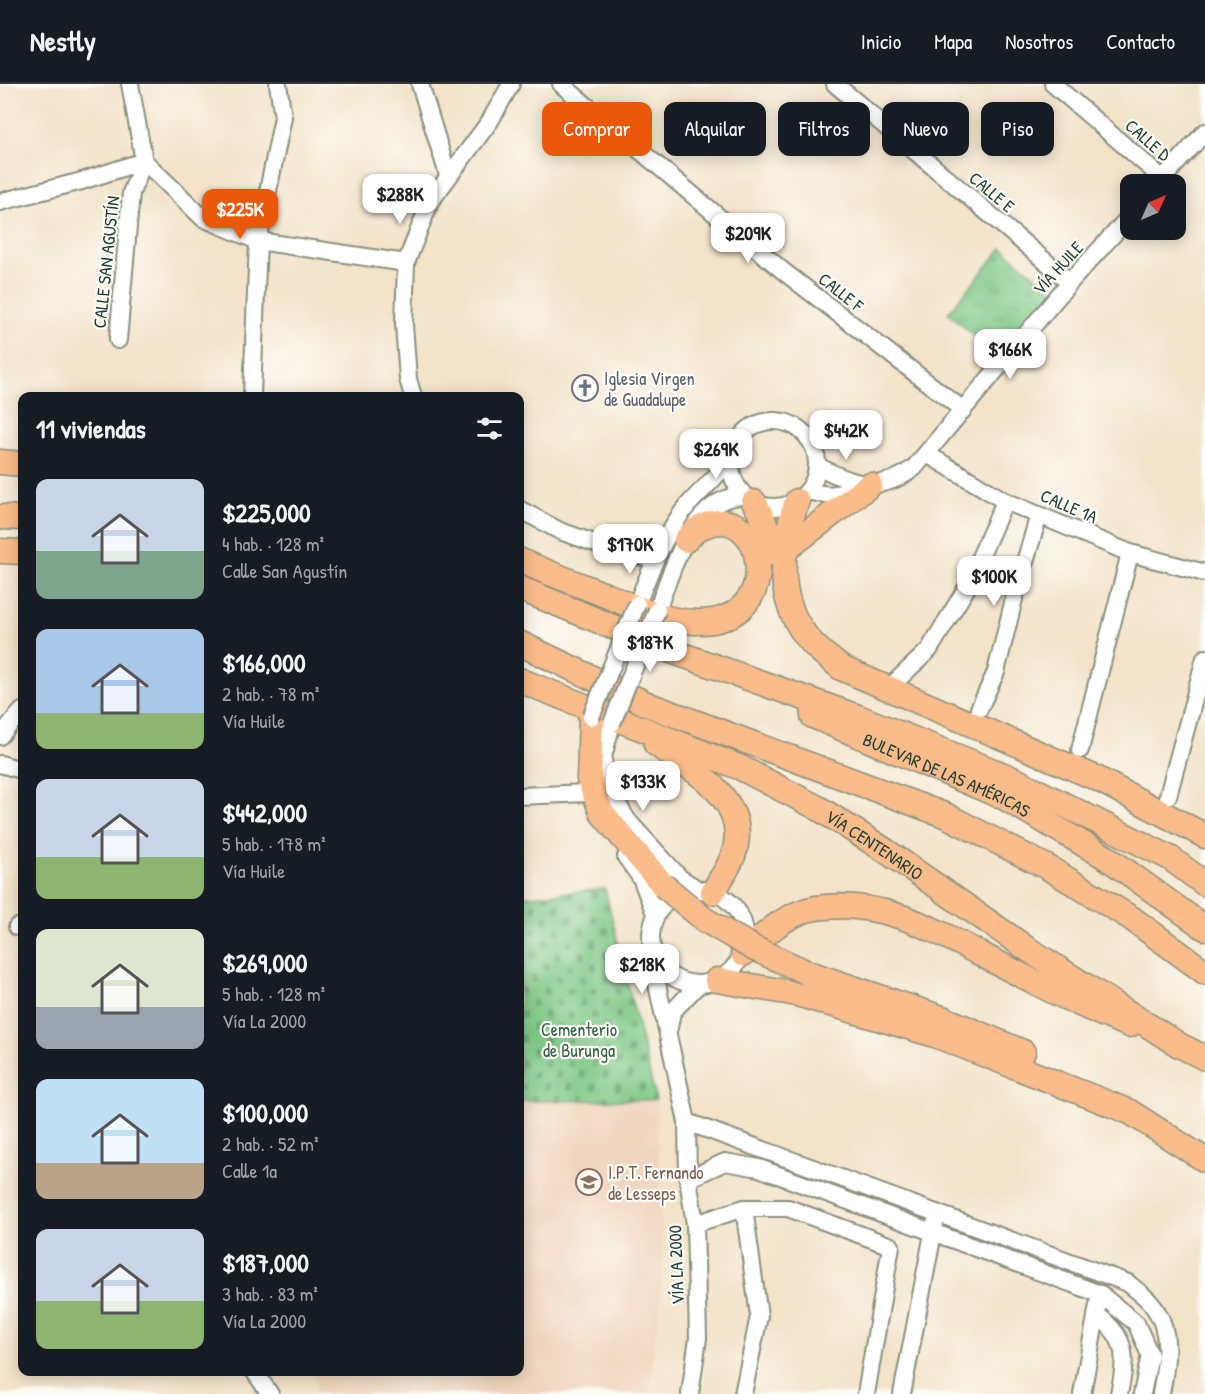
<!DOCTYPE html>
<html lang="es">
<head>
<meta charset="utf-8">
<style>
  body { margin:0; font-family:"Patrick Hand",sans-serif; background:#20242c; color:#f1f3f6; height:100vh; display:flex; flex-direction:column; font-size:22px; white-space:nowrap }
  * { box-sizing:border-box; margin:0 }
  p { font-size:20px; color:#9ea1a6 }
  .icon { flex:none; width:33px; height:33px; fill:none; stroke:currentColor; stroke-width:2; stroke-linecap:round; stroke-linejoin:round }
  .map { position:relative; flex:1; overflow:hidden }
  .drawer { position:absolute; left:18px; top:308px; width:506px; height:984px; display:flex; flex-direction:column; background:#171b24; border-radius:12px; box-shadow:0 3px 15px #0003 }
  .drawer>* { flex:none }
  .guide { position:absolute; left:542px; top:18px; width:570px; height:54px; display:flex; gap:12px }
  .needle { width:39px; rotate:45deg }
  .tools { position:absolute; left:1120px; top:90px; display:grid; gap:12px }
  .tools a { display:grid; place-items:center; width:66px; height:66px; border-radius:12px; background:#171b24; box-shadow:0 3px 15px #0003; font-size:30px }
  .price { position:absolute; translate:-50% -51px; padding:0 14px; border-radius:12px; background:#fff; color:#222; font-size:20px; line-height:39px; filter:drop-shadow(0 2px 3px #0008) }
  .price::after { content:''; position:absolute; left:50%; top:36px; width:18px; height:14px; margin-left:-9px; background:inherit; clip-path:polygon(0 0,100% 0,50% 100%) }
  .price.current { background:#ea580c; color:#fff }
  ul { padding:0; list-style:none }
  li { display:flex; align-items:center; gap:18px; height:150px; padding:0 18px }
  li span { display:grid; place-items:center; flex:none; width:168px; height:120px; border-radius:12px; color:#555 }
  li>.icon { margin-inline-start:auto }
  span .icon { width:72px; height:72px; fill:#fffc; stroke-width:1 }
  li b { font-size:26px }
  h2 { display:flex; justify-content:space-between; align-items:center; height:72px; padding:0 18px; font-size:26px }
  .chip { padding:0 21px; border-radius:12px; background:#171b24; box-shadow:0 3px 15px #0003; font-size:21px; line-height:54px }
  .chip.current { background:#ea580c; color:#fff }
  header { display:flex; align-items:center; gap:36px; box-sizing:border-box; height:84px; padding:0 30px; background:#171b24; border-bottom:2px solid #363941 }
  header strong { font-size:28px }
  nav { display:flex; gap:33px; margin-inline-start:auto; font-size:21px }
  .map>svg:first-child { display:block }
  .built { fill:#f1d5bd }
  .cemetery { fill:url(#cemetery-stones); stroke:#4e825c; stroke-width:1.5 }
  .park { fill:url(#park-tufts); stroke:#4e825c; stroke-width:1.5 }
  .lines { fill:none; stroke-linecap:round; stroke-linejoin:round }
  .minor-casing { stroke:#89907e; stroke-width:20 }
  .highway-casing { stroke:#89907e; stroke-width:27 }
  .minor { stroke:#fff; stroke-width:16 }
  .highway { stroke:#f9bc8a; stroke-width:24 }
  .minor-bridge-casing { stroke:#89907e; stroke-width:20; stroke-linecap:butt }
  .highway-bridge-casing { stroke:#89907e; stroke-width:27; stroke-linecap:butt }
  .minor-bridge { stroke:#fff; stroke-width:16 }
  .highway-bridge { stroke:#f9bc8a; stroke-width:24 }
  .labels { text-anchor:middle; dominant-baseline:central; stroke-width:4.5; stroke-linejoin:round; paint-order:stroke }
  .street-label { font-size:18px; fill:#1f3d34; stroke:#fdfcf7 }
  .worship-label { font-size:18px; fill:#5b616d; stroke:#fdfcf7; text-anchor:start }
  .park-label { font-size:18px; fill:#366048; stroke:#fdfcf7 }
  .education-label { font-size:18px; fill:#785e54; stroke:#fdfcf7; text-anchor:start }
</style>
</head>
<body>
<header>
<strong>Nestly</strong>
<nav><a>Inicio</a><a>Mapa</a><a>Nosotros</a><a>Contacto</a></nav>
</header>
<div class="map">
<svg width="1205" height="1310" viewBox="0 0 1205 1310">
  <defs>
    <pattern id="cemetery-stones" width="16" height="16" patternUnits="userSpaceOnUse" patternTransform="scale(1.5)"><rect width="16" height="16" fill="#7cc784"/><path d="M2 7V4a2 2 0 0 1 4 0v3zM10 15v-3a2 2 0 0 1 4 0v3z" fill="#65a36d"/></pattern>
    <pattern id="park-tufts" width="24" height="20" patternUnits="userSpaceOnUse" patternTransform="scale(1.5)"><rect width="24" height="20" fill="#7cc784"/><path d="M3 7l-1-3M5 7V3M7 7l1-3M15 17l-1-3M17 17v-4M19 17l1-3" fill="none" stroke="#65a36d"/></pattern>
  </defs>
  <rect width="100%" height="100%" fill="#fdfcf7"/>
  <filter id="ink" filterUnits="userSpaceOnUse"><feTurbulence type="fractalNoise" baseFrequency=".0167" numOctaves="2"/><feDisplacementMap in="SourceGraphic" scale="12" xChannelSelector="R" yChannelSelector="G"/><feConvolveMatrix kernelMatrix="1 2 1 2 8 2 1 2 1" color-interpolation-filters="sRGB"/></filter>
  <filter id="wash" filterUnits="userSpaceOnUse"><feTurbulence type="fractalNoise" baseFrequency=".008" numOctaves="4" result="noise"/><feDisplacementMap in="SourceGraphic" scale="24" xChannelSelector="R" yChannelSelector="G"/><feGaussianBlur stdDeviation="1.35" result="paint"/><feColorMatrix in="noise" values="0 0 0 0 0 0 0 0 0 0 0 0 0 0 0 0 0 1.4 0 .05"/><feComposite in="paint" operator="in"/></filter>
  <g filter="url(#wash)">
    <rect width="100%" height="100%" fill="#f3e3c9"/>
    <polygon class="built" points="656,1016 664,1180 649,1310 317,1310 314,1287 519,1287 519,1017"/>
    <polygon class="cemetery" points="605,805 656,1016 519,1017 519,813"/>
    <polygon class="park" points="1002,164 1055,209 999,273 948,229"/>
  </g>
  <g filter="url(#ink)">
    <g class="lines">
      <defs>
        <g id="minor">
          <polyline points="420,0 448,91"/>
          <polyline points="561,0 783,187 963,326"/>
          <polyline points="835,0 1070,198"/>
          <polyline points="1053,0 1163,95"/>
          <polyline points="1158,100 1205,48"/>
          <polyline points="0,118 82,97 144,77 203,134 258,157 406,179"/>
          <polyline points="118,256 131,109 144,77 130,0"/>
          <polyline points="252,312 258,157 283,33 278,0"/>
          <polyline points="413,312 408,295 404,240 406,179 430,118 490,37 511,0"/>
          <circle cx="774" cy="380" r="43"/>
          <polyline points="927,370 1005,417 1130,469 1205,489"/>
          <path d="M818 382C854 401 879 410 914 384L1070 198 1131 131"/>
          <path d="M809 407C827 413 841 411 858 402"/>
          <polyline points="519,425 560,447 597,460 654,476"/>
          <path d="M637 520C651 485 664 450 688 421 702 405 719 392 731 373"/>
          <path d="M657 526C672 488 693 409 745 412"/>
          <polyline points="892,601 929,566 966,505 1005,417"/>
          <polyline points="979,625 996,588 1014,515 1039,431"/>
          <polyline points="612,639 603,673 606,701 628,737 680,794 699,806"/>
          <polyline points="0,652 22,627"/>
          <polyline points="1080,666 1130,469"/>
          <polyline points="0,680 22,686"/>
          <polyline points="519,712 587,709"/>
          <polyline points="1168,712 1205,574"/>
          <polyline points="626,773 641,794 656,832"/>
          <circle cx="698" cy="853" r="47"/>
          <polyline points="17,843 22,843"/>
          <polyline points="654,870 658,905 687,1038 688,1095 695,1140 698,1254 690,1310"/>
          <polyline points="669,944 672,928 699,900"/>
          <path d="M687 1038 1128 1199C1136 1206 1147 1213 1153 1222 1173 1247 1166 1282 1161 1310"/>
          <polyline points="688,1095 725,1078 759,1084 1100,1210 1136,1239 1150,1271 1142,1310"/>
          <polyline points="695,1140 744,1124 788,1124 891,1162 866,1310"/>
          <path d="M1098 1232C1129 1255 1126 1275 1119 1310"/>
          <polyline points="254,1287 270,1310"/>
          <polyline points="743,1310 759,1232 744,1124"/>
          <polyline points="902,1310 935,1139"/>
          <polyline points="1082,1310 1100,1210"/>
        </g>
        <g id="highway">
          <polyline points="0,378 22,380"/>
          <path d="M797 417C780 467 774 519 813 560 821 569 832 576 841 584L1096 694 1205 752"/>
          <path d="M754 418C764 435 771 448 768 469L758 475"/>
          <polyline points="0,433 22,434"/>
          <polyline points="785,466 870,401"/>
          <polyline points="0,467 22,468"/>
          <path d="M519 476C548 489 578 500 608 512 637 524 663 537 695 538 789 541 765 414 704 442 697 444 691 451 686 456"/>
          <polyline points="519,504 671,567 858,633 1011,694 1170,774 1205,800"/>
          <polyline points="519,559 649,621 947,732 1047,783 1131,834 1205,888"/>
          <path id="s1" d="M519 596 741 684 820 725 886 767 1029 866 1179 961 1205 974"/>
          <path id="s2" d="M813 632 1005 714 1109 775 1205 844"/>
          <polyline points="591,633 589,695 602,729 663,801"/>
          <path d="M656 660C692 686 753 716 733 772 728 785 720 796 713 808"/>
          <path d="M743 870C764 851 786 829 816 824 881 814 933 845 988 874 1034 898 1080 922 1129 941"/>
          <polyline points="806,888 942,934 1023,968"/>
          <polyline points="717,896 797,910 935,951 1130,1028 1205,1076"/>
        </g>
      </defs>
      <use href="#minor" class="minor-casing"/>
      <use href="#highway" class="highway-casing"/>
      <use href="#minor" class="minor"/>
      <use href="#highway" class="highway"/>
      <defs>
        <g id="minor-bridge">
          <polyline points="591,633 637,520"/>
          <polyline points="612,639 657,526"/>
        </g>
        <polyline id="highway-bridge" points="663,801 705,836 755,865 806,888"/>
      </defs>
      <use href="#minor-bridge" class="minor-bridge-casing"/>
      <use href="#highway-bridge" class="highway-bridge-casing"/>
      <use href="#minor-bridge" class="minor-bridge"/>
      <use href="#highway-bridge" class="highway-bridge"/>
    </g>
  </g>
  <defs>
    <symbol id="church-ring" viewBox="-11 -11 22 22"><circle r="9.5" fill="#fdfcf7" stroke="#6b7280" stroke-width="1.5"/><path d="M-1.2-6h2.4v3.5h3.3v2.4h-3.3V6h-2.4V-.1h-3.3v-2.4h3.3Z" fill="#6b7280"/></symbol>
    <symbol id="school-ring" viewBox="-11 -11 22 22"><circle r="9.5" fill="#fdfcf7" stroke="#8d6e63" stroke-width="1.5"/><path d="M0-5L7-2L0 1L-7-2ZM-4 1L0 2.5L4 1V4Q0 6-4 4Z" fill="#8d6e63"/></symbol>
  </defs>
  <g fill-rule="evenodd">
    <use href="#church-ring" x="570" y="289" width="30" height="30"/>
    <use href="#school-ring" x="574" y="1083" width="30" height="30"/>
  </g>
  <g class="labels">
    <g class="street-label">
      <text transform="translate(1148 56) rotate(41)">CALLE D</text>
      <text transform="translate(992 108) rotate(40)">CALLE E</text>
      <text transform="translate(106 178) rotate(-84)">CALLE SAN AGUSTÍN</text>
      <text transform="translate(1058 184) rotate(-48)">VÍA HUILE</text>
      <text transform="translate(841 208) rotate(38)">CALLE F</text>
      <text transform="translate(1069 422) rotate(23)">CALLE 1A</text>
      <text stroke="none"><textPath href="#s2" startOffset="146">BULEVAR DE LAS AMÉRICAS</textPath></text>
      <text stroke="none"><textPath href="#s1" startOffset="393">VÍA CENTENARIO</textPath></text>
      <text transform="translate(676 1181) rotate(-92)">VÍA LA 2000</text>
    </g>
    <g class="worship-label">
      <text x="604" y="294">Iglesia Virgen<tspan x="604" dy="21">de Guadalupe</tspan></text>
    </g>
    <g class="park-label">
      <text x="579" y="945">Cementerio<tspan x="579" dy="21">de Burunga</tspan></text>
    </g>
    <g class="education-label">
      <text x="608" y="1088">I.P.T. Fernando<tspan x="608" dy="21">de Lesseps</tspan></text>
    </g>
  </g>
</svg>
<div class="tools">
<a><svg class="needle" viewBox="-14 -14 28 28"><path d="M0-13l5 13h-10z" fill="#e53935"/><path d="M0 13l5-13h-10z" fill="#9ea1a6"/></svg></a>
</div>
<b class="price" style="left:400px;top:141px">$288K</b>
<b class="price current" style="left:240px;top:156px">$225K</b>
<b class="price" style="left:748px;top:180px">$209K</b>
<b class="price" style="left:1010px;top:296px">$166K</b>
<b class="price" style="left:846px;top:377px">$442K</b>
<b class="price" style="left:716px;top:396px">$269K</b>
<b class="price" style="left:630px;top:491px">$170K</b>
<b class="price" style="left:994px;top:523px">$100K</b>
<b class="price" style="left:650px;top:589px">$187K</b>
<b class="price" style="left:643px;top:728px">$133K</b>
<b class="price" style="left:642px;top:911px">$218K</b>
<div class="guide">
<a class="chip current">Comprar</a>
<a class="chip">Alquilar</a>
<a class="chip">Filtros</a>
<a class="chip">Nuevo</a>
<a class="chip">Piso</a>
</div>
<section class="drawer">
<h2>11 viviendas<svg class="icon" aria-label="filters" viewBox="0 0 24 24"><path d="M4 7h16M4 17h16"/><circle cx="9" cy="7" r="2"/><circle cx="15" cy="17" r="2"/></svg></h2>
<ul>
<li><span style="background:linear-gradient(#c9d6e8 60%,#7fa58c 0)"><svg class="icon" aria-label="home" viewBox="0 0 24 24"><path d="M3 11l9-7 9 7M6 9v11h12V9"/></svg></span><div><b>$225,000</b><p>4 hab. · 128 m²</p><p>Calle San Agustín</p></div></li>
<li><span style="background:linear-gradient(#a9c7e8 70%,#8fb573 0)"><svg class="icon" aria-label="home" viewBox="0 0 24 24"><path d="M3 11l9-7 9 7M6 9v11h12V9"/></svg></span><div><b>$166,000</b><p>2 hab. · 78 m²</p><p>Vía Huile</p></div></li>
<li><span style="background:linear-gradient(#c9d6e8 65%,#8fb573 0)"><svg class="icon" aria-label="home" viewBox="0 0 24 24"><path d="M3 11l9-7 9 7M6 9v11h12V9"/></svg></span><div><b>$442,000</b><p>5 hab. · 178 m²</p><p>Vía Huile</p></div></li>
<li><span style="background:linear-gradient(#dfe7d0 65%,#9aa5b1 0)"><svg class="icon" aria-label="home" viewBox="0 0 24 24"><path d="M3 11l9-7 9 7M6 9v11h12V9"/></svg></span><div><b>$269,000</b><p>5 hab. · 128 m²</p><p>Vía La 2000</p></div></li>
<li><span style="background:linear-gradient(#bfe0f5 70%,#b9a48a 0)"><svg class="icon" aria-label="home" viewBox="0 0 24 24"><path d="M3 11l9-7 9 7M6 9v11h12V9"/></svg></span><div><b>$100,000</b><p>2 hab. · 52 m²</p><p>Calle 1a</p></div></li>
<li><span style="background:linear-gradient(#c9d6e8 60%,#8fb573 0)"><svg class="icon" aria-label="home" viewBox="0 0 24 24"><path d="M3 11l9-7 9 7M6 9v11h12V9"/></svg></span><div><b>$187,000</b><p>3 hab. · 83 m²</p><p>Vía La 2000</p></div></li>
</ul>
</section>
</div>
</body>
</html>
